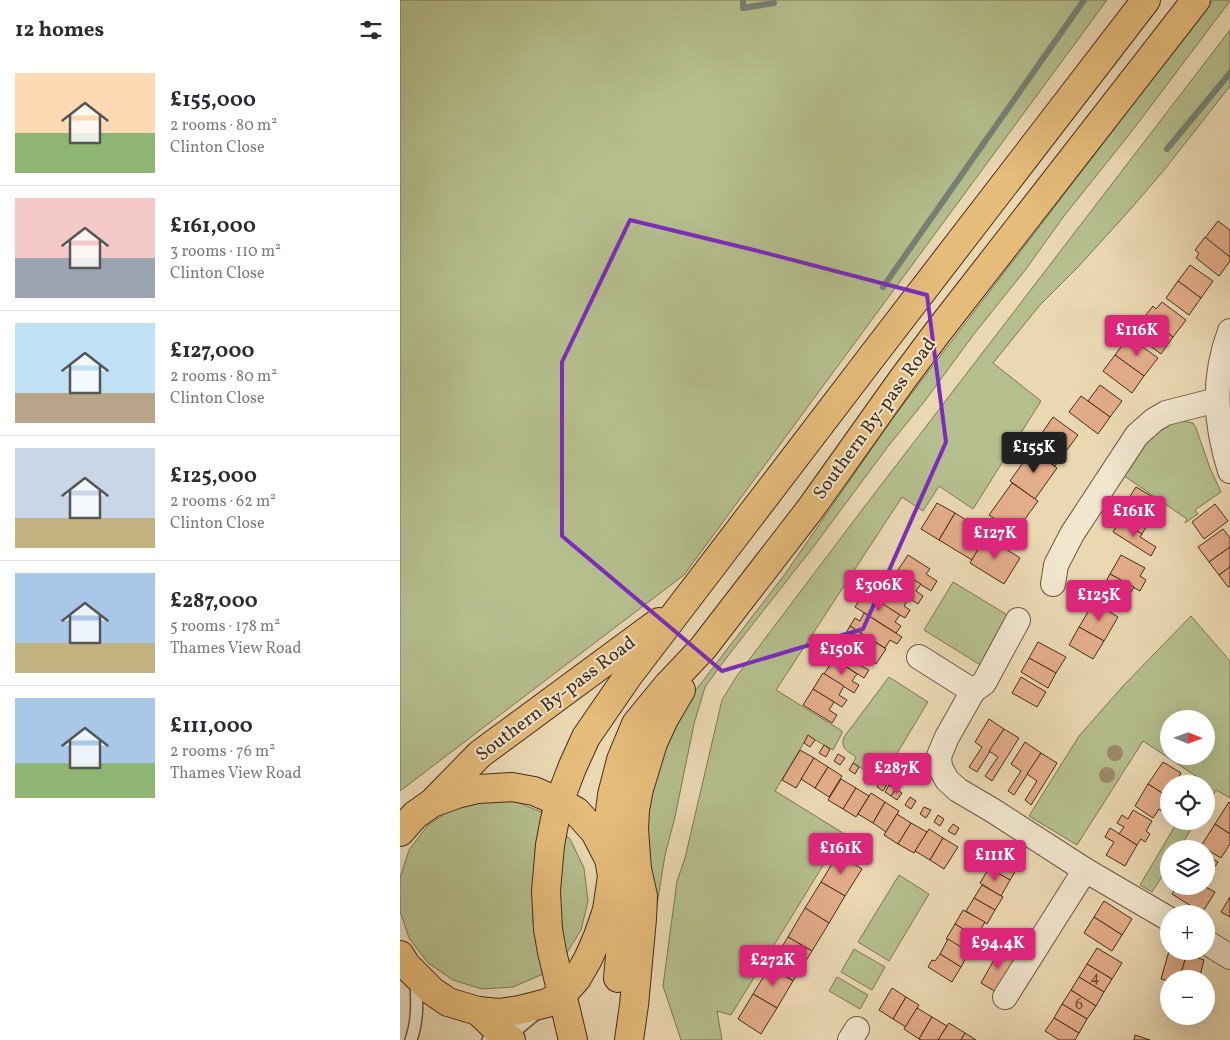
<!DOCTYPE html>
<html lang="en">
<head>
<meta charset="utf-8">
<style>
  body { margin:0; font-family:Vollkorn,serif; background:#f7f7f7; color:#2b2b33; height:100vh; display:flex; flex-direction:column; font-size:19px; white-space:nowrap }
  * { box-sizing:border-box; margin:0 }
  p { font-size:16px; color:#7c7c81 }
  .icon { flex:none; width:28px; height:28px; fill:none; stroke:currentColor; stroke-width:2; stroke-linecap:round; stroke-linejoin:round }
  .map { position:relative; flex:1; overflow:hidden }
  .drawer { display:flex; flex-direction:column; background:#fff; width:400px }
  .drawer>* { flex:none }
  .needle { width:32px; rotate:91deg }
  .fabs { position:absolute; left:760px; top:710px; display:grid; gap:10px }
  .fabs a { display:grid; place-items:center; width:55px; height:55px; border-radius:50%; background:#fff; box-shadow:0 5px 20px #0002; font-size:25px }
  .price { position:absolute; translate:-50% -42px; padding:0 11px; border-radius:5px; background:#db2777; color:#fff; font-size:16px; line-height:32px; filter:drop-shadow(0 1px 2px #0008) }
  .price::after { content:''; position:absolute; left:50%; top:30px; width:15px; height:11px; margin-left:-8px; background:inherit; clip-path:polygon(0 0,100% 0,50% 100%) }
  .price.active { background:#222; color:#fff }
  ul { padding:0; list-style:none }
  li { display:flex; align-items:center; gap:15px; height:125px; padding:0 15px }
  li+li { border-top:1px solid #e1e1e2 }
  li span { display:grid; place-items:center; flex:none; width:140px; height:100px; border-radius:0px; color:#555 }
  li>.icon { margin-inline-start:auto }
  span .icon { width:60px; height:60px; fill:#fffc; stroke-width:1 }
  li b { font-size:21px }
  h2 { display:flex; justify-content:space-between; align-items:center; height:60px; padding:0 15px; font-size:21px }
  main { display:flex; flex:1; min-height:0 }
  .map>svg:first-child { display:block }
  .green { fill:#b5bf8e; stroke:#7d7654; fill-rule:evenodd }
  .lines { fill:none; stroke-linecap:round; stroke-linejoin:round }
  .stream { stroke:#778175; stroke-width:6 }
  .building { fill:#e3ad89; stroke:#452c1a }
  .service-casing { stroke:#6e5740; stroke-width:14 }
  .minor-casing { stroke:#6e5740; stroke-width:26 }
  .trunk-casing { stroke:#452c1a; stroke-width:30 }
  .service { stroke:#f1e6ce; stroke-width:11 }
  .minor { stroke:#f1e6ce; stroke-width:24 }
  .trunk { stroke:#e5bc7a; stroke-width:28 }
  .tree { fill:#9b896c }
  .marked { fill:none; stroke:#7b2cbf; stroke-width:4; stroke-linejoin:round }
  .labels { text-anchor:middle; dominant-baseline:central; stroke-width:4; stroke-linejoin:round; paint-order:stroke }
  .number-label { font-size:16px; fill:#6c4c36 }
  .street-label { font-size:19px; fill:#452c1a; stroke:#f1e6ce }
</style>
</head>
<body>
<main>
<section class="drawer">
<h2>12 homes<svg class="icon" aria-label="filters" viewBox="0 0 24 24"><path d="M4 7h16M4 17h16"/><circle cx="9" cy="7" r="2"/><circle cx="15" cy="17" r="2"/></svg></h2>
<ul>
<li><span style="background:linear-gradient(#ffd9b3 60%,#8fb573 0)"><svg class="icon" aria-label="home" viewBox="0 0 24 24"><path d="M3 11l9-7 9 7M6 9v11h12V9"/></svg></span><div><b>£155,000</b><p>2 rooms · 80 m²</p><p>Clinton Close</p></div></li>
<li><span style="background:linear-gradient(#f6c9c9 60%,#9aa5b1 0)"><svg class="icon" aria-label="home" viewBox="0 0 24 24"><path d="M3 11l9-7 9 7M6 9v11h12V9"/></svg></span><div><b>£161,000</b><p>3 rooms · 110 m²</p><p>Clinton Close</p></div></li>
<li><span style="background:linear-gradient(#bfe0f5 70%,#b9a48a 0)"><svg class="icon" aria-label="home" viewBox="0 0 24 24"><path d="M3 11l9-7 9 7M6 9v11h12V9"/></svg></span><div><b>£127,000</b><p>2 rooms · 80 m²</p><p>Clinton Close</p></div></li>
<li><span style="background:linear-gradient(#c9d6e8 70%,#c2b280 0)"><svg class="icon" aria-label="home" viewBox="0 0 24 24"><path d="M3 11l9-7 9 7M6 9v11h12V9"/></svg></span><div><b>£125,000</b><p>2 rooms · 62 m²</p><p>Clinton Close</p></div></li>
<li><span style="background:linear-gradient(#a9c7e8 70%,#c2b280 0)"><svg class="icon" aria-label="home" viewBox="0 0 24 24"><path d="M3 11l9-7 9 7M6 9v11h12V9"/></svg></span><div><b>£287,000</b><p>5 rooms · 178 m²</p><p>Thames View Road</p></div></li>
<li><span style="background:linear-gradient(#a9c7e8 65%,#8fb573 0)"><svg class="icon" aria-label="home" viewBox="0 0 24 24"><path d="M3 11l9-7 9 7M6 9v11h12V9"/></svg></span><div><b>£111,000</b><p>2 rooms · 76 m²</p><p>Thames View Road</p></div></li>
</ul>
</section>
<div class="map">
<svg width="830" height="1040" viewBox="0 0 830 1040">
  <rect width="100%" height="100%" fill="#ead8b3"/>
  <filter id="stains"><feTurbulence type="fractalNoise" baseFrequency=".004" numOctaves="4"/><feColorMatrix values="0 0 0 0 .2 0 0 0 0 .09 0 0 0 0 .02 0 0 0 .5 -.17"/></filter>
  <radialGradient id="worn" r=".72"><stop offset=".6" stop-color="#630" stop-opacity="0"/><stop offset="1" stop-color="#630" stop-opacity=".3"/></radialGradient>
  <g class="green">
    <polygon points="0,0 707,0 284,575 0,791"/>
    <polygon points="813,0 830,0 830,1 732,131 664,216 626,269 574,334 524,402 489,445 414,546 327,657 305,687 294,724 275,817 265,855 254,924 244,843 244,813 273,725 295,691 385,574 495,415"/>
    <polygon points="830,30 830,86 765,169 728,212 678,267 640,305 593,363 641,401 573,509 539,486 523,511 502,497 376,690 442,731 442,733 433,750 408,736 375,791 443,833 331,1015 317,1011 322,1040 281,1040 263,986 277,881 285,858 322,700 336,677 465,506"/>
    <path d="M782 421 793 423 796 428 810 468 821 492 795 510 798 514 785 523 787 519 723 475C732 462 747 437 760 429 766 424 775 423 782 421Z"/>
    <polygon points="553,582 609,616 582,666 524,630"/>
    <path d="M791 616 830 661V798L816 790 806 806V784H800L802 780 743 741 677 845 629 816 679 736 724 685ZM769 719H806V756H769Z"/>
    <path d="M489 677 528 702 481 780 453 763 456 757C448 751 440 749 444 737Z"/>
    <polygon points="85,800 117,802 146,814 134,893 133,921 143,974 113,987 82,989 53,980 28,963 9,938 0,911 0,878 9,850 28,825 53,808"/>
    <polygon points="778,821 796,821 779,849 769,849 769,865 752,892 740,885"/>
    <path d="M166 835 170 839 184 868 188 901 181 930 165 956C159 916 158 875 166 835Z"/>
    <polygon points="499,875 529,894 489,961 458,942"/>
    <polygon points="454,949 485,967 472,990 441,972"/>
    <polygon points="437,977 468,995 460,1009 429,991"/>
  </g>
  <g class="lines">
    <g class="stream">
      <polyline points="343,0 343,8 374,3"/>
      <polyline points="767,149 830,73"/>
      <polyline points="483,287 684,0"/>
    </g>
  </g>
  <g class="building">
    <polygon points="818,221 830,230 830,257 805,238"/>
    <polygon points="805,237 830,257 830,261 819,276 796,258 799,253 795,250"/>
    <polygon points="790,265 813,281 801,298 778,281"/>
    <polygon points="778,281 801,298 789,315 766,298"/>
    <polygon points="762,302 786,320 773,337 745,316 753,306 756,309"/>
    <polygon points="749,319 773,337 761,354 737,336"/>
    <polygon points="726,340 731,344 733,340 758,358 744,376 715,355"/>
    <polygon points="715,355 744,376 732,393 703,371"/>
    <polygon points="700,385 722,401 710,417 688,401"/>
    <polygon points="681,396 710,417 698,434 669,412"/>
    <polygon points="653,417 678,435 655,466 631,449"/>
    <polygon points="632,450 657,468 635,499 610,481"/>
    <polygon points="612,483 638,501 615,533 589,515"/>
    <polygon points="736,487 763,503 752,521 725,504"/>
    <polygon points="537,503 555,513 539,540 521,529"/>
    <polygon points="815,504 828,521 804,539 792,522"/>
    <polygon points="728,509 749,522 742,534 720,520"/>
    <polygon points="555,513 588,534 572,560 539,540"/>
    <polygon points="720,520 742,534 740,537 756,547 751,556 713,532"/>
    <polygon points="823,529 830,538 830,547 809,562 798,547"/>
    <polygon points="586,536 620,558 604,584 570,563"/>
    <polygon points="830,547 830,567 819,575 809,562"/>
    <polygon points="508,555 530,569 526,574 537,581 531,591 498,570"/>
    <polygon points="721,555 745,568 740,576 746,580 740,591 710,574"/>
    <polygon points="830,567 830,586 828,587 819,575"/>
    <polygon points="498,570 521,584 516,591 523,596 518,604 489,585"/>
    <polygon points="710,574 734,587 724,605 700,592"/>
    <polygon points="486,584 509,598 504,606 510,610 505,618 476,600"/>
    <polygon points="464,592 500,615 495,622 501,626 496,633 455,607"/>
    <polygon points="694,602 718,617 704,641 679,627"/>
    <polygon points="464,613 502,637 497,644 490,640 485,648 450,626 455,618 460,621"/>
    <polygon points="450,626 486,649 476,664 441,641"/>
    <polygon points="679,627 704,641 693,659 669,645"/>
    <polygon points="638,642 666,657 656,673 629,658"/>
    <polygon points="444,643 466,657 461,666 469,670 464,678 434,659"/>
    <polygon points="629,658 656,673 648,688 621,672"/>
    <polygon points="434,659 457,674 452,681 459,685 454,693 424,674"/>
    <polygon points="423,673 444,686 439,695 447,700 442,707 413,689"/>
    <polygon points="621,677 646,692 637,707 612,693"/>
    <polygon points="413,689 434,702 429,710 437,715 432,723 403,705"/>
    <polygon points="589,719 604,729 577,772 569,767 582,747 575,742"/>
    <polygon points="604,729 619,738 592,781 585,776 598,757 589,751"/>
    <polygon points="408,735 415,740 410,747 404,743"/>
    <polygon points="625,742 641,753 614,795 608,791 621,771 611,764"/>
    <polygon points="424,745 430,749 426,757 419,753"/>
    <polygon points="400,750 414,758 396,788 382,780"/>
    <polygon points="641,753 657,763 631,805 625,800 637,781 627,774"/>
    <polygon points="438,754 445,758 440,765 434,761"/>
    <polygon points="414,758 428,767 415,788 401,779"/>
    <polygon points="763,762 781,773 776,782 779,784 769,784 769,794 767,796 748,784"/>
    <polygon points="453,763 459,767 455,774 449,770"/>
    <polygon points="428,767 442,776 429,797 415,788"/>
    <polygon points="467,771 473,775 469,783 463,779"/>
    <polygon points="441,779 456,788 443,809 428,800"/>
    <polygon points="481,780 487,784 483,791 477,787"/>
    <polygon points="748,784 767,796 764,801 768,804 763,812 759,809 753,818 735,806"/>
    <polygon points="489,785 496,789 491,796 485,792"/>
    <polygon points="456,788 469,796 456,817 443,809"/>
    <polygon points="496,789 502,793 497,800 491,796"/>
    <polygon points="471,793 485,802 473,823 458,814"/>
    <polygon points="510,797 516,801 511,809 505,805"/>
    <polygon points="485,802 499,811 486,832 473,823"/>
    <polygon points="829,802 830,803 830,834 815,824"/>
    <polygon points="524,807 531,810 526,818 520,814"/>
    <polygon points="733,810 752,821 746,831 750,834 745,842 741,839 737,845 719,834 724,827 717,823 722,815 728,819"/>
    <polygon points="497,814 511,823 498,844 484,835"/>
    <polygon points="538,815 544,819 540,826 534,822"/>
    <polygon points="511,823 527,832 514,853 498,844"/>
    <polygon points="553,824 559,828 555,835 548,831"/>
    <polygon points="815,824 830,834 830,844 821,858 801,846"/>
    <polygon points="710,828 737,845 725,866 706,855 714,842 705,837"/>
    <polygon points="529,829 543,838 530,860 515,851"/>
    <polygon points="543,838 558,847 544,869 530,860"/>
    <polygon points="598,852 619,865 610,880 589,868"/>
    <polygon points="438,854 462,869 445,896 421,882"/>
    <polygon points="806,855 818,862 806,880"/>
    <polygon points="589,868 610,880 601,896 580,883"/>
    <polygon points="421,882 445,896 429,923 405,908"/>
    <polygon points="582,885 603,897 595,910 574,898"/>
    <polygon points="777,886 804,886 815,892 802,913 772,894"/>
    <polygon points="830,897 830,917 821,912"/>
    <polygon points="574,898 595,910 587,924 566,911"/>
    <polygon points="704,901 732,919 722,935 694,917"/>
    <polygon points="405,908 429,923 412,951 388,937"/>
    <polygon points="563,910 585,922 576,937 555,924"/>
    <polygon points="694,917 722,935 712,951 684,933"/>
    <polygon points="555,924 576,937 568,951 546,939"/>
    <polygon points="388,937 412,951 393,981 370,966"/>
    <polygon points="548,939 569,952 561,967 540,954"/>
    <polygon points="697,948 722,963 712,979 687,964"/>
    <polygon points="600,949 616,958 596,992 581,983"/>
    <polygon points="769,951 777,951 787,954 779,979 769,979 769,981 761,979"/>
    <polygon points="540,954 561,967 552,982 528,967 532,960 535,961"/>
    <polygon points="787,954 804,960 799,979 779,979"/>
    <polygon points="687,964 712,979 704,992 679,977"/>
    <polygon points="370,966 393,981 377,1008 353,994"/>
    <polygon points="679,977 704,992 696,1006 671,990"/>
    <polygon points="492,988 506,997 493,1019 479,1010"/>
    <polygon points="671,990 696,1006 687,1019 662,1004"/>
    <polygon points="353,994 377,1008 361,1034 338,1019"/>
    <polygon points="506,997 519,1005 506,1027 493,1019"/>
    <polygon points="662,1004 687,1019 679,1033 654,1018"/>
    <polygon points="517,1008 532,1017 519,1039 504,1029"/>
    <polygon points="532,1017 547,1026 538,1040 521,1040 519,1039"/>
    <polygon points="654,1018 679,1033 675,1040 659,1040 645,1031"/>
    <polygon points="549,1023 565,1033 561,1040 538,1040"/>
    <polygon points="565,1033 576,1040 561,1040"/>
    <polygon points="735,1035 750,1040 734,1040"/>
  </g>
  <g class="lines">
    <defs>
      <g id="service">
        <path d="M11 1040C18 1021 17 1000 16 980"/>
        <polyline points="88,1040 103,1035 120,1027 137,1013"/>
      </g>
      <g id="minor">
        <path d="M830 331C812 379 815 423 830 471"/>
        <polyline points="653,584 656,565 672,534 737,435 754,420 766,413 817,400"/>
        <polyline points="519,657 573,691 547,737 539,756 540,767 547,780 558,790 592,810 685,870 769,919"/>
        <polyline points="573,691 584,683 618,620"/>
        <polyline points="806,942 830,957"/>
        <polyline points="605,997 685,870"/>
        <polyline points="450,1040 457,1029"/>
      </g>
      <g id="trunk">
        <polyline points="35,800 80,754 259,622"/>
        <polyline points="0,832 15,815 32,803 57,794 78,789 112,787 134,791 159,802 176,811 195,832 209,859 212,876 207,910 198,936 188,959 177,978 163,994 147,1003 119,1010 99,1013 78,1011 48,1002 32,991 6,965 0,955"/>
        <polyline points="209,859 208,827 212,795 221,760 236,724 268,685 303,648 411,508 502,380 537,333 796,0"/>
        <path d="M216 889C224 919 221 948 218 978"/>
        <polyline points="78,1011 103,1035 111,1040"/>
        <polyline points="173,1040 152,952 148,929 146,891 150,845 154,824 159,802 172,768 186,737 228,676 470,359 746,0"/>
        <polyline points="229,1040 234,1005 242,919 243,896 237,869 234,829 235,810 239,789 253,743 264,719 281,690"/>
      </g>
    </defs>
    <use href="#service" class="service-casing"/>
    <use href="#minor" class="minor-casing"/>
    <use href="#trunk" class="trunk-casing"/>
    <use href="#service" class="service"/>
    <use href="#minor" class="minor"/>
    <use href="#trunk" class="trunk"/>
  </g>
  <g class="tree">
    <circle cx="715" cy="753" r="8"/>
    <circle cx="707" cy="775" r="8"/>
  </g>
  <path class="marked" d="M230 220 358 251 527 295 546 442 463 629 322 671 162 536V362Z"/>
  <g class="labels">
    <g class="number-label">
      <text x="695" y="978">4</text>
      <text x="679" y="1005">6</text>
    </g>
    <g class="street-label">
      <text transform="translate(475 419) rotate(-54)">Southern By-pass Road</text>
      <text transform="translate(156 699) rotate(-37)">Southern By-pass Road</text>
    </g>
  </g>
  <rect width="100%" height="100%" filter="url(#stains)"/>
  <rect width="100%" height="100%" fill="url(#worn)"/>
</svg>
<div class="fabs">
<a><svg class="needle" viewBox="-14 -14 28 28"><path d="M0-13l5 13h-10z" fill="#e53935"/><path d="M0 13l5-13h-10z" fill="#7c7c81"/></svg></a>
<a><svg class="icon" aria-label="locate" viewBox="0 0 24 24"><circle cx="12" cy="12" r="6"/><path d="M12 2v4M12 18v4M2 12h4M18 12h4"/></svg></a>
<a><svg class="icon" aria-label="layers" viewBox="0 0 24 24"><path d="M12 4l9 5-9 5-9-5zM3 14l9 5 9-5"/></svg></a>
<a>+</a>
<a>−</a>
</div>
<b class="price" style="left:737px;top:357px">£116K</b>
<b class="price active" style="left:634px;top:474px">£155K</b>
<b class="price" style="left:734px;top:538px">£161K</b>
<b class="price" style="left:595px;top:560px">£127K</b>
<b class="price" style="left:479px;top:612px">£306K</b>
<b class="price" style="left:699px;top:622px">£125K</b>
<b class="price" style="left:442px;top:676px">£150K</b>
<b class="price" style="left:497px;top:795px">£287K</b>
<b class="price" style="left:441px;top:875px">£161K</b>
<b class="price" style="left:595px;top:882px">£111K</b>
<b class="price" style="left:598px;top:970px">£94.4K</b>
<b class="price" style="left:373px;top:987px">£272K</b>
</div>
</main>
</body>
</html>
